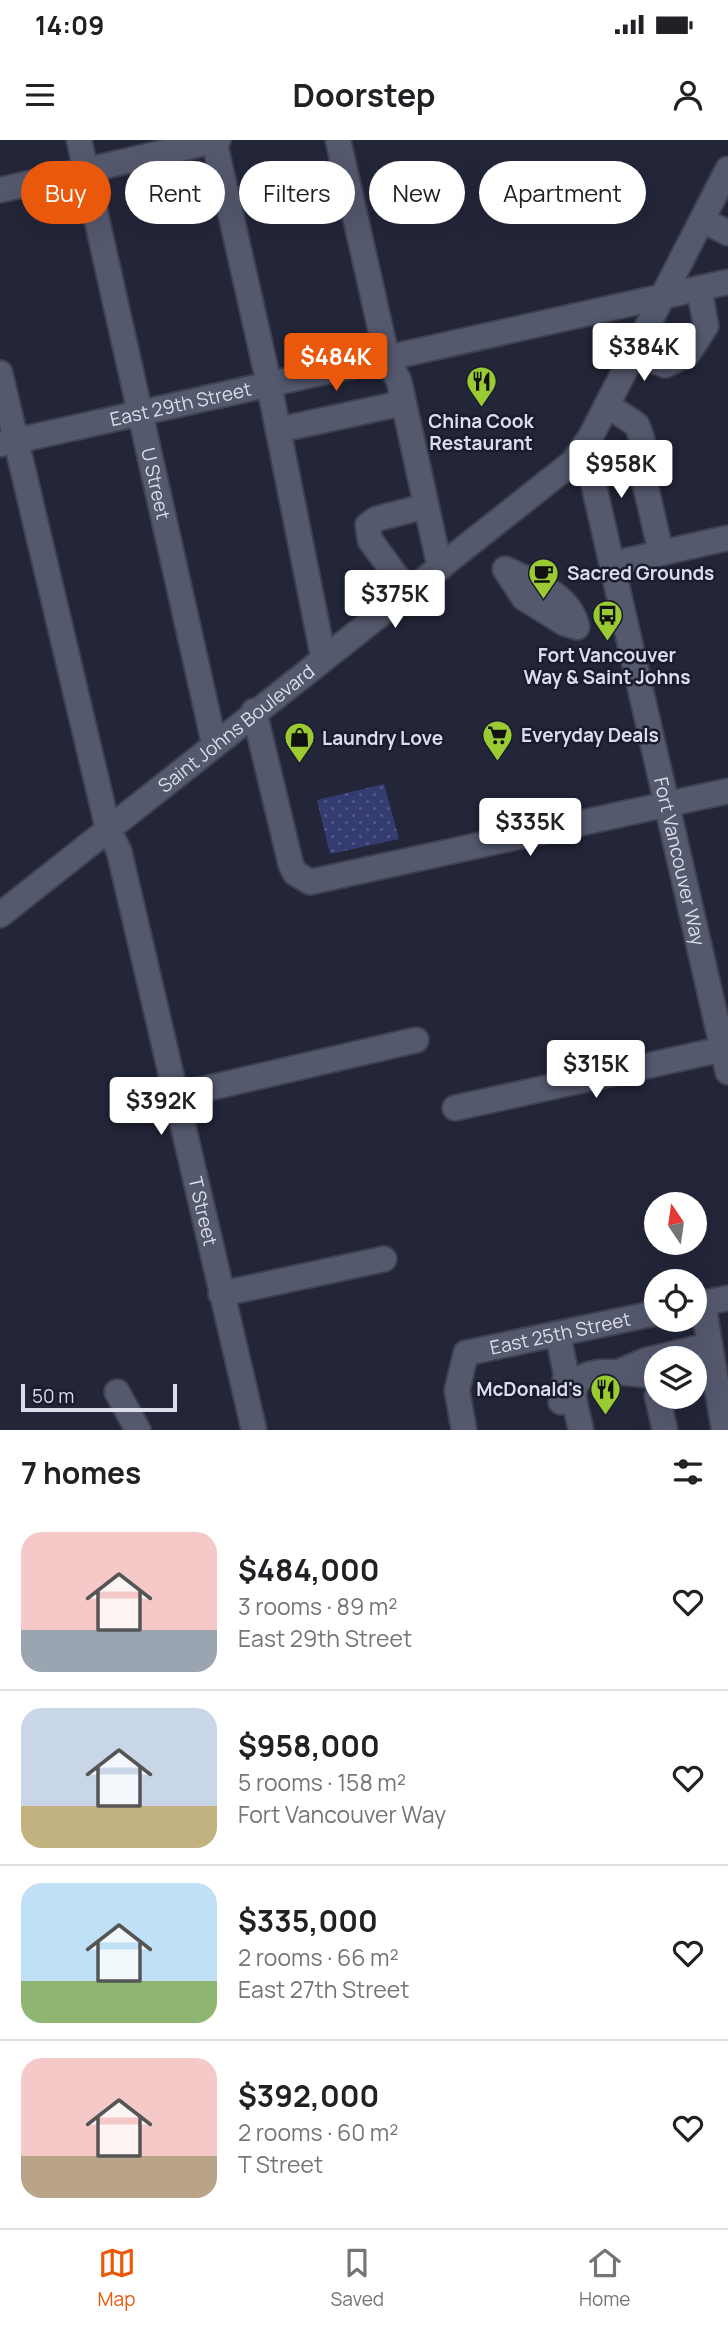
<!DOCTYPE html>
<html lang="en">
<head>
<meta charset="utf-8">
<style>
  body { margin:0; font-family:Manrope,sans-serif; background:#f2f2f2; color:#202124; height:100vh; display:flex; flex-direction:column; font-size:26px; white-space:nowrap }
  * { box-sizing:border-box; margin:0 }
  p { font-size:23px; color:#757577 }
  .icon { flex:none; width:38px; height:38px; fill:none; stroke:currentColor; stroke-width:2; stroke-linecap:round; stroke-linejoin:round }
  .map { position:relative; height:1290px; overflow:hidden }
  .drawer { display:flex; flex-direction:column; background:#fff; flex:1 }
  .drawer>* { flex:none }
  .top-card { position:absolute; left:21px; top:21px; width:686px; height:63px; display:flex; gap:14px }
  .needle { width:46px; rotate:347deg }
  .buttons { position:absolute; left:644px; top:1052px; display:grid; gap:14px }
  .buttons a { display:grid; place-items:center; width:63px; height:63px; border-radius:50%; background:#fff; box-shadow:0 7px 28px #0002; font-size:35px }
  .scale { position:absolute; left:21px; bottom:18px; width:156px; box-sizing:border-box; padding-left:7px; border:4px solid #dbdeea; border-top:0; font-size:19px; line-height:24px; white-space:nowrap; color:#dbdeea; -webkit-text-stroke:5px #191d2e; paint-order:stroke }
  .price { position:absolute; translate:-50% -60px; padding:0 16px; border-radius:7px; background:#fff; color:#222; font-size:23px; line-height:46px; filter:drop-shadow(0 2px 4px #0008) }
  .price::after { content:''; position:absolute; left:50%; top:42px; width:21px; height:16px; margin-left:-10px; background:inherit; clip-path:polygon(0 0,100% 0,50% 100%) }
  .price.current { background:#ea580c; color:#fff }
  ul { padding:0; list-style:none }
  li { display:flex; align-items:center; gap:21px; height:175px; padding:0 21px }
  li+li { border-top:2px solid #e0e0e0 }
  li span { display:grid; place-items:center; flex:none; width:196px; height:140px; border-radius:21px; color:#555 }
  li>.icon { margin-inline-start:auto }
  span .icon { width:84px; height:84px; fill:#fffc; stroke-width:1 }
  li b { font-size:30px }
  h2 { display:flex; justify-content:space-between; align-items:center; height:84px; padding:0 21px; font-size:30px }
  .chip { padding:0 24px; border-radius:32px; background:#fff; box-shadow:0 7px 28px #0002; font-size:24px; line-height:63px }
  .chip.current { background:#ea580c; color:#fff }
  .status { display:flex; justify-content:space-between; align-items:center; height:49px; padding:0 35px; background:#fff; direction:ltr }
  .status svg { height:19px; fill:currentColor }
  header { display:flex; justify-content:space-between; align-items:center; height:91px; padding:0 21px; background:#fff; font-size:32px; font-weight:700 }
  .dock { display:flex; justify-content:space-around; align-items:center; height:98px; border-top:2px solid #e0e0e0; background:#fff; font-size:19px; color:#757577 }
  .dock a { display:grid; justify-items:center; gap:4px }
  .dock .current { color:#ea580c }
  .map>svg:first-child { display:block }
  .park { fill:url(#park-dots) }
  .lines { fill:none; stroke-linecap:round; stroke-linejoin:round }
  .minor-casing { stroke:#3e4150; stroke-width:28 }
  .minor { stroke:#55596e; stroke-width:24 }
  .labels { text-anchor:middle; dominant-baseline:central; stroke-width:5; stroke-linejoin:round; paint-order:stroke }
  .street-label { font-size:19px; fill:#dbdeea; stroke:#191d2e }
  .poi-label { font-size:19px; font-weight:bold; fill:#dbdeea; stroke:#191d2e; text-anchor:start }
</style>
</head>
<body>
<div class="status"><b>14:09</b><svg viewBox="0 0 49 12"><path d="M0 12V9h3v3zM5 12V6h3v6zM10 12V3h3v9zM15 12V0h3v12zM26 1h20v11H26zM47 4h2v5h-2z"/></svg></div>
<header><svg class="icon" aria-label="menu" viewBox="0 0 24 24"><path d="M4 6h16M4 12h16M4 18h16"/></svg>Doorstep<svg class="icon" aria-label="person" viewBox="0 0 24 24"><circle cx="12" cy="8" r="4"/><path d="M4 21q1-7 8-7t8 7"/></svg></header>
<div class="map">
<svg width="728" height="1290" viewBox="0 0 728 1290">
  <defs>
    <pattern id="park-dots" width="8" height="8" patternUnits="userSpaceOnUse" patternTransform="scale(1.75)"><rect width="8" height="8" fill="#353c72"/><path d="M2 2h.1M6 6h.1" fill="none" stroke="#525886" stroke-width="1.8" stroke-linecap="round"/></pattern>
  </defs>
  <rect width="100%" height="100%" fill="#232639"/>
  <polygon class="park" points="384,644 399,699 330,714 317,660"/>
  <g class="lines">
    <defs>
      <g id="minor">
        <path id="s1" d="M79 0 214 603"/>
        <polyline points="214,0 269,244 323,516"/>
        <polyline points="338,0 387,218 399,241 440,428"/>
        <polyline points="0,50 218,0"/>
        <polyline points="702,80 728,93"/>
        <polyline points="634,213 665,225 687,215 706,186 699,148"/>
        <path id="s2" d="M0 233 108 689 119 711 254 1290"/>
        <polyline points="607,265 637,285 642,299 641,326 661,413"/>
        <polyline points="278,290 403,263"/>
        <path id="s3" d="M1 304 728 142"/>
        <path id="s4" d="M585 307 728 932"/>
        <polyline points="612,424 728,398"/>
        <path d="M505 429C533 442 570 454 577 487L564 483 524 458Z"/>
        <polyline points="408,452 370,400 368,385 376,379 426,366"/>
        <polyline points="254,571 291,725 295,733 310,742 728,651"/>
        <path id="s5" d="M0 775 573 322 591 296 728 29"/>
        <polyline points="175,956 416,900"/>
        <polyline points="455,968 728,908"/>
        <polyline points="221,1154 384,1119"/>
        <polyline points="703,1163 724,1290"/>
        <polyline points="695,1165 728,1158"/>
        <polyline points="558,1194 566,1234 561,1262"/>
        <polyline points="621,1231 647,1220 710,1205"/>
        <polyline points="117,1252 138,1290"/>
        <polyline points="657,1256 665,1290"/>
        <path id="s6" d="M464 1290 457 1250 466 1213 656 1173"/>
        <path d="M581 1290C579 1279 575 1268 574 1257 571 1218 636 1236 656 1236"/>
      </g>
    </defs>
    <use href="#minor" class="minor-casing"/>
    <use href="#minor" class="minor"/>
  </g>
  <defs>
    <symbol id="restaurant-pin" viewBox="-11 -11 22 30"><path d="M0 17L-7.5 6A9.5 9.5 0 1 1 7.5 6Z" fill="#9bcb33" stroke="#191d2e"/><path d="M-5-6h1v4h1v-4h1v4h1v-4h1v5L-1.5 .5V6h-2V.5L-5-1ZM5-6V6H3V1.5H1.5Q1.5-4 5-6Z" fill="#111"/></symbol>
    <symbol id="cafe-pin" viewBox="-11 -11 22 30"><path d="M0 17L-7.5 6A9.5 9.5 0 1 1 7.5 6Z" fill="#9bcb33" stroke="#191d2e"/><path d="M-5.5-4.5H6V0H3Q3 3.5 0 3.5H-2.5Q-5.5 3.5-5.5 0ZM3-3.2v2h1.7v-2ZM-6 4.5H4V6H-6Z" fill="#111"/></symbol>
    <symbol id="bus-pin" viewBox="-11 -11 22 30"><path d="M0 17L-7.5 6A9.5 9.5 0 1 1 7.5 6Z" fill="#9bcb33" stroke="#191d2e"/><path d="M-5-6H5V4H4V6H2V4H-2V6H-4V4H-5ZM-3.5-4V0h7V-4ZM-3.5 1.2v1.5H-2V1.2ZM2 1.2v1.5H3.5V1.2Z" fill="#111"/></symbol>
    <symbol id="supermarket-pin" viewBox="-11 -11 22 30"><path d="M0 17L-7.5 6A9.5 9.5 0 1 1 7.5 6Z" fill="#9bcb33" stroke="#191d2e"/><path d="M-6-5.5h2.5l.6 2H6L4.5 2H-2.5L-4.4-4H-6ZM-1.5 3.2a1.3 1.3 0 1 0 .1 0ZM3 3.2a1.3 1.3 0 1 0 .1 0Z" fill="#111"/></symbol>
    <symbol id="shop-pin" viewBox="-11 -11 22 30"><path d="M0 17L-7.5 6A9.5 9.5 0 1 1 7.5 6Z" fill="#9bcb33" stroke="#191d2e"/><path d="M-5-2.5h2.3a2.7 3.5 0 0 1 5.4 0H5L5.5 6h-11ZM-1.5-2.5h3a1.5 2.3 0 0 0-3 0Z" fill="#111"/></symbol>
  </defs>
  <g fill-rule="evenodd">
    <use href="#restaurant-pin" x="464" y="224" width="35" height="47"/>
    <use href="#cafe-pin" x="526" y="416" width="35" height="47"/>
    <use href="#bus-pin" x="590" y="458" width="35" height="47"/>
    <use href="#supermarket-pin" x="480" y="578" width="35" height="47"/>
    <use href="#shop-pin" x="282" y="580" width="35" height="47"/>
    <use href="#restaurant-pin" x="588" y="1232" width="35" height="47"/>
  </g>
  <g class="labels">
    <g class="street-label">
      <text stroke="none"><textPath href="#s3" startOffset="184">East 29th Street</textPath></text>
      <text stroke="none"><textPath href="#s1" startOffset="352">U Street</textPath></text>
      <text stroke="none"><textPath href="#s5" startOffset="301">Saint Johns Boulevard</textPath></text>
      <text stroke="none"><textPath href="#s4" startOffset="425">Fort Vancouver Way</textPath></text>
      <text stroke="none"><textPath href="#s2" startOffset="863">T Street</textPath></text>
      <text stroke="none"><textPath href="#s6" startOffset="175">East 25th Street</textPath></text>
    </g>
    <g class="poi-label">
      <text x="481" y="281" text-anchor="middle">China Cook<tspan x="481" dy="22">Restaurant</tspan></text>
      <text x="567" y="433">Sacred Grounds</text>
      <text x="607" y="515" text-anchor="middle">Fort Vancouver<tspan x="607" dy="22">Way &amp; Saint Johns</tspan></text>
      <text x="521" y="595">Everyday Deals</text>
      <text x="322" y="598">Laundry Love</text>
      <text x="582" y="1249" text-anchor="end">McDonald's</text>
    </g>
  </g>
</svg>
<div class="buttons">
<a><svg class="needle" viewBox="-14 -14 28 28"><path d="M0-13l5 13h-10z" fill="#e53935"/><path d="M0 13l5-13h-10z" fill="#757577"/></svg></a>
<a><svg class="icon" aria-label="locate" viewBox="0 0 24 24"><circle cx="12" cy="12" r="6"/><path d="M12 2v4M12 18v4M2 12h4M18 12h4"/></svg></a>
<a><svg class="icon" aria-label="layers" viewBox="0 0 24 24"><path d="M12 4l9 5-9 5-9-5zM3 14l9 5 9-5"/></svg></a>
</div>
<div class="scale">50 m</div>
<b class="price" style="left:644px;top:243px">$384K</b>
<b class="price current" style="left:336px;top:253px">$484K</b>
<b class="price" style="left:621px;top:360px">$958K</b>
<b class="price" style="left:395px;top:490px">$375K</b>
<b class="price" style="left:530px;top:718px">$335K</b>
<b class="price" style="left:596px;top:960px">$315K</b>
<b class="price" style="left:161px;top:997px">$392K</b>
<div class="top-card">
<a class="chip current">Buy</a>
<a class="chip">Rent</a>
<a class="chip">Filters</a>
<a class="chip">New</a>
<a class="chip">Apartment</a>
</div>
</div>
<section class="drawer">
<h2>7 homes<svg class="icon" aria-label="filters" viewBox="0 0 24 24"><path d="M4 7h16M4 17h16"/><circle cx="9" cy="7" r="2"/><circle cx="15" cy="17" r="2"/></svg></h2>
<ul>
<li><span style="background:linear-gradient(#f6c9c9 70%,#9aa5b1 0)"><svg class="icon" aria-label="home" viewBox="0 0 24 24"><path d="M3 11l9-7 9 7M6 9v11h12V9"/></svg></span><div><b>$484,000</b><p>3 rooms · 89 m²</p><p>East 29th Street</p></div><svg class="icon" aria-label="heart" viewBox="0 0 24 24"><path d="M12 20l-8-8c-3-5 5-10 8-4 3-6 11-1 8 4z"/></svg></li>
<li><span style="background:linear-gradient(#c9d6e8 70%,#c2b280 0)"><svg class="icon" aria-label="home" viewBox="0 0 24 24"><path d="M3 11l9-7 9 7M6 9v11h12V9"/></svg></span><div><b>$958,000</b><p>5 rooms · 158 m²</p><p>Fort Vancouver Way</p></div><svg class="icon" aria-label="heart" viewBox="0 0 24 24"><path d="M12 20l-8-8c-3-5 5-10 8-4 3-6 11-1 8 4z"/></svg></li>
<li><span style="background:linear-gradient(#bfe0f5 70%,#8fb573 0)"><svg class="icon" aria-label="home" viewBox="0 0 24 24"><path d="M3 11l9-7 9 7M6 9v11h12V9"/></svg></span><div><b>$335,000</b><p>2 rooms · 66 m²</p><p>East 27th Street</p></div><svg class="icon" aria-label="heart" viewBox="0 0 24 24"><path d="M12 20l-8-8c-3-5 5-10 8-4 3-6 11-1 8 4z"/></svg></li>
<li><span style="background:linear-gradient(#f6c9c9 70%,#b9a48a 0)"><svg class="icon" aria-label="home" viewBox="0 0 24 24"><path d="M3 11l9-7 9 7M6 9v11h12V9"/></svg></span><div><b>$392,000</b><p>2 rooms · 60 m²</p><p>T Street</p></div><svg class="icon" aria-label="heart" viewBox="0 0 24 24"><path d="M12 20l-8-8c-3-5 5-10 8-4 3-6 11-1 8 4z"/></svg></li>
</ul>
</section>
<nav class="dock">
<a class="current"><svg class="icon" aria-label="map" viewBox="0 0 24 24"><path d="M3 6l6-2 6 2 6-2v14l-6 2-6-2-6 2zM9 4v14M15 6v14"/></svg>Map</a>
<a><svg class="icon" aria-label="saved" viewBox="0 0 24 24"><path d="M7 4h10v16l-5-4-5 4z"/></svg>Saved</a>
<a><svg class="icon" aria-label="home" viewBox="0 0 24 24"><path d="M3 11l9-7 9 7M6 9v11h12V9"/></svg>Home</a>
</nav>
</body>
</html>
